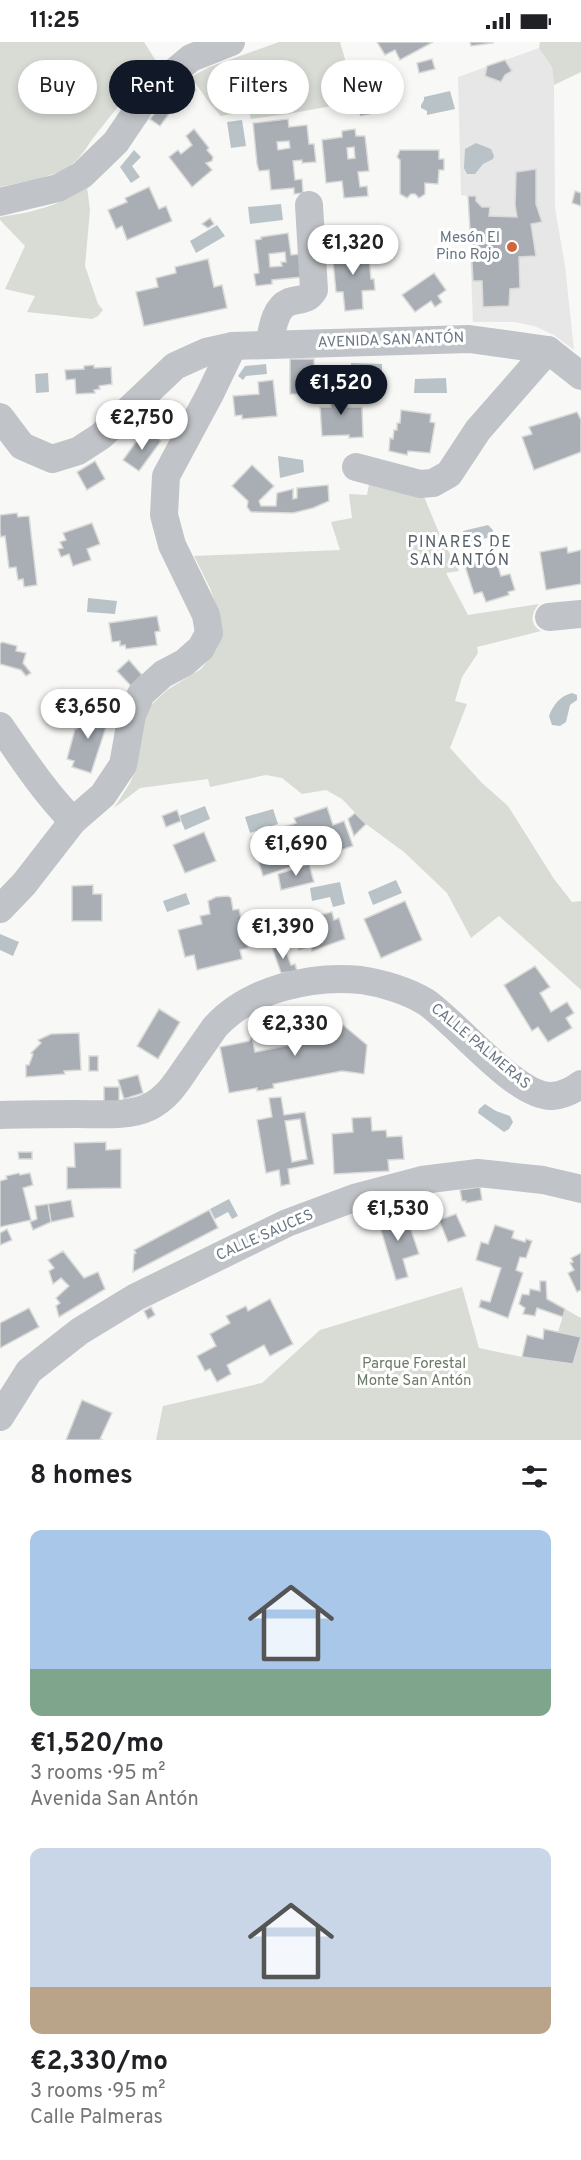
<!DOCTYPE html>
<html lang="en">
<head>
<meta charset="utf-8">
<style>
  body { margin:0; font-family:Overpass,sans-serif; background:#f2f2f2; color:#202124; height:100vh; display:flex; flex-direction:column; font-size:22px; white-space:nowrap }
  * { box-sizing:border-box; margin:0 }
  p { font-size:20px; color:#757577 }
  .icon { flex:none; width:33px; height:33px; fill:none; stroke:currentColor; stroke-width:2; stroke-linecap:round; stroke-linejoin:round }
  .map { position:relative; height:1398px; overflow:hidden }
  .side { display:flex; flex-direction:column; background:#fff; flex:1 }
  .side>* { flex:none }
  .top-card { position:absolute; left:18px; top:18px; width:546px; height:54px; display:flex; gap:12px }
  .price { position:absolute; translate:-50% -51px; padding:0 14px; border-radius:21px; background:#fff; color:#222; font-size:20px; line-height:39px; filter:drop-shadow(0 2px 3px #0008) }
  .price::after { content:''; position:absolute; left:50%; top:36px; width:18px; height:14px; margin-left:-9px; background:inherit; clip-path:polygon(0 0,100% 0,50% 100%) }
  .price.selected { background:#111827; color:#fff }
  ul { padding:0; list-style:none }
  li { display:grid; align-content:center; gap:12px; height:318px; padding:0 30px }
  li span { display:grid; place-items:center; height:186px; border-radius:12px; color:#555 }
  li>.icon { margin-inline-start:auto }
  span .icon { width:108px; height:108px; fill:#fffc; stroke-width:1 }
  li b { font-size:26px }
  h2 { display:flex; justify-content:space-between; align-items:center; height:72px; padding:0 30px; font-size:26px }
  .chip { padding:0 21px; border-radius:27px; background:#fff; box-shadow:0 3px 9px #0003; font-size:21px; line-height:54px }
  .chip.selected { background:#111827; color:#fff }
  .status { display:flex; justify-content:space-between; align-items:center; height:42px; padding:0 30px; background:#fff; direction:ltr }
  .status svg { height:16px; fill:currentColor }
  .map>svg:first-child { display:block }
  .built { fill:#e6e7e6 }
  .green { fill:#d8dcd5 }
  .water { fill:#b9c3c7 }
  .building { fill:#a8aeb4; stroke:#dadad8; stroke-width:1.5; fill-rule:evenodd }
  .lines { fill:none; stroke-linecap:round; stroke-linejoin:round }
  .minor { stroke:#c0c3c7; stroke-width:28 }
  .poi-dot { fill:#d2643b; stroke:#fff; stroke-width:2 }
  .labels { text-anchor:middle; dominant-baseline:central; stroke-width:6; stroke-linejoin:round; paint-order:stroke }
  .poi-label { font-size:15px; fill:#6a7784; stroke:#fff; text-anchor:end }
  .street-label { font-size:15px; fill:#6a7784; stroke:#fff }
  .park-label { font-size:15px; fill:#6b7b68; stroke:#fff }
  .neighbourhood-label { font-size:16px; letter-spacing:1.5px; fill:#576169; stroke:#fff }
</style>
</head>
<body>
<div class="status"><b>11:25</b><svg viewBox="0 0 49 12"><path d="M0 12V9h3v3zM5 12V6h3v6zM10 12V3h3v9zM15 12V0h3v12zM26 1h20v11H26zM47 4h2v5h-2z"/></svg></div>
<div class="map">
<svg width="581" height="1398" viewBox="0 0 581 1398">
  <rect width="100%" height="100%" fill="#f8f8f6"/>
  <polygon class="built" points="539,6 552,25 554,43 555,166 565,224 574,308 554,293 534,284 515,280 473,280 468,154 461,153 458,35"/>
  <g class="green">
    <path d="M0 0H144L158 22C135 42 116 67 97 91 88 102 82 115 71 123 54 136 21 140 0 145Z"/>
    <polygon points="279,0 340,0 349,31 353,60 288,72 251,77 249,69 221,74 210,62 191,35 209,25"/>
    <polygon points="540,0 581,0 581,30 554,43 552,25 539,6"/>
    <path d="M87 145 90 168 85 224 98 262 103 268 98 274 92 277 27 270 35 254 5 247 25 204 0 178V175C34 170 59 164 87 145Z"/>
    <path d="M369 442 423 452 439 491 459 529 446 531 468 573 539 562C531 571 529 582 541 589L477 605 478 611 462 635 455 659 467 662 450 706 482 741 508 764 554 837 572 860 581 859V948L499 874 471 896 447 851 404 810 366 782 342 757 326 748 302 752 282 736 266 733 210 745 208 737 140 746 114 766 130 741 135 729 143 682 149 665 167 648 201 627 216 608 219 572 210 546 194 514 340 508 331 480 352 476 349 452 367 453Z"/>
    <polygon points="462,1245 479,1306 522,1315 573,1322 581,1295 558,1290 565,1267 581,1276 581,1398 156,1398 163,1364 262,1341 320,1288"/>
  </g>
  <g class="water">
    <polygon points="373,34 378,71 360,74 359,69 363,68 357,37"/>
    <polygon points="450,49 455,67 427,73 427,69 421,66 421,63 424,58 424,55"/>
    <polygon points="242,78 246,104 231,106 227,80"/>
    <polygon points="476,101 491,107 494,114 493,117 483,122 475,132 467,132 464,126 465,107"/>
    <polygon points="134,108 141,115 132,124 140,135 131,141 120,125"/>
    <polygon points="281,162 283,178 250,182 248,165"/>
    <polygon points="217,183 225,194 196,211 190,199"/>
    <polygon points="351,321 382,322 382,337 351,337"/>
    <polygon points="266,322 267,332 246,334 243,338 238,334 245,324"/>
    <polygon points="48,331 49,350 36,351 35,332"/>
    <polygon points="446,336 447,351 414,351 415,337"/>
    <polygon points="278,414 303,418 304,430 280,436"/>
    <polygon points="488,483 493,488 491,495 465,501 463,489"/>
    <polygon points="88,556 117,559 115,572 87,570"/>
    <path d="M572 651 577 653V658L570 663 566 680 560 684 552 683 549 674C553 663 560 654 572 651Z"/>
    <polygon points="205,764 210,777 185,788 179,774"/>
    <polygon points="273,767 278,782 250,791 245,775"/>
    <polygon points="396,838 402,851 373,863 368,850"/>
    <polygon points="340,840 345,862 333,865 330,855 312,859 310,846"/>
    <polygon points="186,851 190,862 167,870 163,859"/>
    <polygon points="0,892 19,900 13,914 0,908"/>
    <polygon points="485,1062 496,1069 510,1074 513,1080 509,1087 504,1090 478,1071 479,1067"/>
    <polygon points="229,1157 238,1174 232,1177 228,1170 215,1177 210,1167"/>
  </g>
  <g class="building">
    <polygon points="377,0 433,0 400,18 395,8 385,13"/>
    <polygon points="470,0 493,0 493,1 471,4"/>
    <polygon points="432,17 435,27 419,31 417,21"/>
    <polygon points="505,18 512,29 505,33 501,40 485,34 487,24"/>
    <polygon points="187,36 196,48 177,61 160,84 150,77 168,53"/>
    <path d="M288 77 289 85 307 83 309 102H314L316 120 302 121V118L293 119 295 138 302 137 303 151 294 152V146L271 148 269 128 259 129 257 122 253 81ZM289 99 290 106 278 108 277 100Z"/>
    <polygon points="194,87 209,106 207,108 213,115 212,119 206,121 212,128 192,145 169,115 178,108 181,112 192,103 186,94"/>
    <path d="M355 87 356 94H365L369 129 358 130 360 145 367 144 368 154 344 156 342 139 326 141 322 98 342 95V89ZM354 105 355 116 348 117 347 106Z"/>
    <polygon points="400,108 439,108 439,117 444,117 444,128 439,128 438,142 425,141 425,152 419,156 415,152 411,152 407,156 400,152 400,118 397,115"/>
    <polygon points="536,127 536,162 542,180 531,182 536,214 519,215 520,246 510,247 509,264 483,265 482,239 473,239 468,154 476,154 476,159 482,165 490,165 489,174 517,175 515,163 516,130"/>
    <polygon points="149,145 159,167 166,164 172,179 127,198 122,184 116,187 108,168 127,160 125,156"/>
    <polygon points="575,149 581,151 581,164 572,161"/>
    <polygon points="210,176 214,182 208,186 202,182"/>
    <path d="M288 191 291 213 300 212 302 235 272 238V242L256 244 254 232 259 231 255 198 261 197V195ZM285 210 286 220H281L282 224 270 225 269 212Z"/>
    <polygon points="368,206 371,237 374,237 375,248 362,249 363,267 345,269 343,250 336,250 332,208"/>
    <polygon points="208,217 214,245 222,243 227,266 144,284 136,250 158,245 156,236 176,231 175,225"/>
    <polygon points="434,231 446,248 438,254 442,260 435,265 431,259 415,270 402,253"/>
    <rect x="290" y="317" width="24" height="35"/>
    <polygon points="94,323 94,326 111,325 112,342 99,344 100,347 94,348 95,351 76,352 75,337 66,338 65,328 84,327 84,324"/>
    <polygon points="273,338 277,374 242,377 242,373 235,374 233,354 259,352 258,340"/>
    <polygon points="330,345 347,345 348,365 362,365 363,395 349,396 349,393 322,394 320,365 331,365"/>
    <polygon points="401,368 431,372 430,380 435,381 430,411 408,409 407,413 389,409 390,396 393,397 394,388 397,388 397,381 400,381"/>
    <polygon points="577,370 581,378 581,410 534,428 522,395 532,392 529,385"/>
    <polygon points="148,389 161,399 139,429 123,418 136,400"/>
    <polygon points="95,419 105,437 87,448 77,430"/>
    <polygon points="252,423 274,444 259,459 261,464 276,464 277,451 293,447 293,457 297,456 297,446 328,443 329,459 313,466 293,471 251,470 247,465 248,459 232,444"/>
    <polygon points="17,471 18,475 29,474 37,543 24,545 23,537 18,538 16,525 9,526 5,494 1,495 0,491 0,473"/>
    <polygon points="92,481 100,502 87,507 91,518 73,524 69,512 61,515 58,507 63,506 60,500 66,498 63,491"/>
    <polygon points="567,505 568,511 581,508 581,542 546,548 540,510"/>
    <polygon points="495,515 501,534 510,532 515,548 508,550 509,553 486,560 482,550 474,552 465,524"/>
    <polygon points="157,574 160,589 155,590 157,603 126,607 125,603 120,604 120,599 112,600 109,581"/>
    <polygon points="2,600 17,604 16,609 26,611 23,621 31,631 26,634 21,628 0,622 0,602"/>
    <polygon points="129,618 142,633 131,644 117,629"/>
    <polygon points="87,666 110,673 91,731 72,725 74,719 67,717 75,687 77,687 80,676 84,677"/>
    <polygon points="327,765 333,783 344,779 353,804 263,834 251,796 296,781 294,776"/>
    <polygon points="177,768 181,779 166,785 162,774"/>
    <polygon points="355,771 366,782 354,794 348,777"/>
    <polygon points="204,790 216,819 185,831 173,803"/>
    <polygon points="309,822 314,840 281,848 278,832"/>
    <polygon points="93,843 93,852 102,852 102,879 72,879 72,844"/>
    <polygon points="228,854 231,856 233,868 239,867 248,906 240,908 242,917 197,928 194,913 185,915 178,888 202,882 200,874 210,872 208,859 216,855"/>
    <polygon points="405,859 422,898 381,916 364,877"/>
    <polygon points="332,870 334,878 339,876 345,897 312,909 311,904 299,908 298,904 289,906 284,882"/>
    <polygon points="283,902 291,923 295,922 297,929 281,931 272,905"/>
    <polygon points="535,924 550,945 540,951 551,970 567,960 574,971 566,976 572,986 548,1000 538,985 532,989 504,943"/>
    <polygon points="159,967 180,980 158,1017 137,1004"/>
    <polygon points="330,972 367,1003 364,1032 342,1029 273,1042 274,1046 264,1048 257,1049 257,1046 229,1051 220,1005 249,999 252,995 255,1010 295,1002 304,989 302,979"/>
    <polygon points="79,991 81,1028 64,1029 65,1032 26,1035 26,1023 29,1023 33,1012 31,1011 41,1001 38,998 51,992"/>
    <rect x="89" y="1014" width="9" height="15"/>
    <polygon points="138,1033 143,1051 124,1057 118,1038"/>
    <rect x="104" y="1045" width="15" height="15"/>
    <path d="M281 1055 284 1073 305 1070 314 1122 288 1127 290 1142 281 1144 279 1128 266 1131 257 1078 272 1075 269 1056ZM300 1077 307 1117 292 1120 285 1079Z"/>
    <polygon points="371,1075 372,1089 386,1088 387,1095 402,1094 404,1117 388,1118 389,1129 334,1132 332,1092 353,1090 352,1076"/>
    <polygon points="106,1100 106,1108 121,1107 121,1146 67,1147 67,1125 75,1125 74,1101"/>
    <polygon points="18,1110 32,1110 32,1117 19,1117"/>
    <polygon points="19,1131 20,1133 30,1131 33,1143 23,1146 31,1178 0,1185 0,1139 7,1137 6,1134"/>
    <polygon points="480,1145 482,1158 466,1161 466,1159 462,1159 460,1148"/>
    <polygon points="71,1158 74,1175 51,1180 48,1162"/>
    <polygon points="48,1162 51,1180 33,1188 30,1180 37,1177 35,1164"/>
    <polygon points="209,1168 218,1186 133,1230 134,1212 136,1211 134,1208"/>
    <polygon points="405,1170 419,1212 403,1217 408,1235 396,1238 378,1178"/>
    <polygon points="456,1172 466,1194 448,1200 439,1178"/>
    <polygon points="495,1183 514,1189 512,1196 525,1200 526,1197 532,1199 526,1216 520,1215 516,1228 523,1231 508,1276 479,1265 481,1258 490,1260 501,1226 476,1218 481,1200 488,1202"/>
    <polygon points="7,1187 12,1198 0,1203 0,1191"/>
    <polygon points="63,1209 84,1236 98,1230 105,1247 59,1275 56,1264 60,1261 56,1256 69,1244 61,1236 53,1242 49,1229 54,1226 48,1218"/>
    <polygon points="581,1211 581,1248 577,1250 568,1231 574,1228 570,1221 573,1220 571,1216"/>
    <polygon points="540,1239 546,1239 547,1257 565,1267 563,1275 537,1266 535,1274 523,1272 525,1266 519,1262 522,1252 529,1253 530,1247 540,1249"/>
    <polygon points="270,1257 293,1302 270,1314 264,1303 227,1323 231,1332 217,1340 210,1327 205,1329 197,1314 216,1304 210,1292 230,1281 226,1274 246,1264 248,1269"/>
    <polygon points="151,1265 155,1273 148,1277 144,1269"/>
    <polygon points="29,1266 39,1285 0,1306 0,1281"/>
    <polygon points="544,1287 581,1295 573,1322 522,1315 527,1293 543,1297"/>
    <polygon points="82,1358 112,1371 100,1397 103,1398 66,1398"/>
  </g>
  <g class="lines">
    <g class="minor">
      <polyline points="0,160 58,146 82,133 116,100 149,51 191,16 231,0"/>
      <path d="M269 303C272 289 274 266 289 260 300 256 307 260 314 248L309 163"/>
      <polyline points="0,375 22,404 52,417 78,409 101,394 175,324 206,310 233,304 469,297 548,308 581,334"/>
      <polyline points="356,425 420,442 433,441 449,432 478,388 548,308"/>
      <polyline points="549,575 581,572"/>
      <path d="M0 684C23 717 45 751 73 779L103 753 123 723 132 673 141 652 163 632 184 621 201 606 209 591 206 573 172 503 164 473 166 434 210 352 233 304"/>
      <polyline points="0,867 24,842 73,779"/>
      <path d="M0 1073C26 1072 52 1072 77 1072 100 1072 128 1075 149 1065 171 1054 180 1034 194 1015 201 1005 208 995 215 985 249 947 312 933 361 938 382 941 408 949 426 960 457 981 517 1056 552 1054 563 1053 572 1049 581 1042"/>
      <polyline points="0,1375 29,1329 80,1289 136,1255 287,1181 354,1156 422,1138 478,1131 543,1138 581,1147"/>
    </g>
  </g>
  <circle class="poi-dot" cx="512" cy="205" r="6"/>
  <g class="labels">
    <g class="poi-label">
      <text x="500" y="196">Mesón El<tspan x="500" dy="17">Pino Rojo</tspan></text>
    </g>
    <g class="street-label">
      <text transform="translate(391 299) rotate(-2)">AVENIDA SAN ANTÓN</text>
      <text transform="translate(480 1005) rotate(40)">CALLE PALMERAS</text>
      <text transform="translate(265 1194) rotate(-24)">CALLE SAUCES</text>
    </g>
    <g class="park-label">
      <text x="414" y="1322">Parque Forestal<tspan x="414" dy="17">Monte San Antón</tspan></text>
    </g>
    <g class="neighbourhood-label">
      <text x="460" y="501">PINARES DE<tspan x="460" dy="18">SAN ANTÓN</tspan></text>
    </g>
  </g>
</svg>
<b class="price" style="left:353px;top:234px">€1,320</b>
<b class="price selected" style="left:341px;top:374px">€1,520</b>
<b class="price" style="left:142px;top:409px">€2,750</b>
<b class="price" style="left:88px;top:698px">€3,650</b>
<b class="price" style="left:296px;top:835px">€1,690</b>
<b class="price" style="left:283px;top:918px">€1,390</b>
<b class="price" style="left:295px;top:1015px">€2,330</b>
<b class="price" style="left:398px;top:1200px">€1,530</b>
<div class="top-card">
<a class="chip">Buy</a>
<a class="chip selected">Rent</a>
<a class="chip">Filters</a>
<a class="chip">New</a>
</div>
</div>
<section class="side">
<h2>8 homes<svg class="icon" aria-label="filters" viewBox="0 0 24 24"><path d="M4 7h16M4 17h16"/><circle cx="9" cy="7" r="2"/><circle cx="15" cy="17" r="2"/></svg></h2>
<ul>
<li><span style="background:linear-gradient(#a9c7e8 75%,#7fa58c 0)"><svg class="icon" aria-label="home" viewBox="0 0 24 24"><path d="M3 11l9-7 9 7M6 9v11h12V9"/></svg></span><div><b>€1,520/mo</b><p>3 rooms · 95 m²</p><p>Avenida San Antón</p></div></li>
<li><span style="background:linear-gradient(#c9d6e8 75%,#b9a48a 0)"><svg class="icon" aria-label="home" viewBox="0 0 24 24"><path d="M3 11l9-7 9 7M6 9v11h12V9"/></svg></span><div><b>€2,330/mo</b><p>3 rooms · 95 m²</p><p>Calle Palmeras</p></div></li>
</ul>
</section>
</body>
</html>
